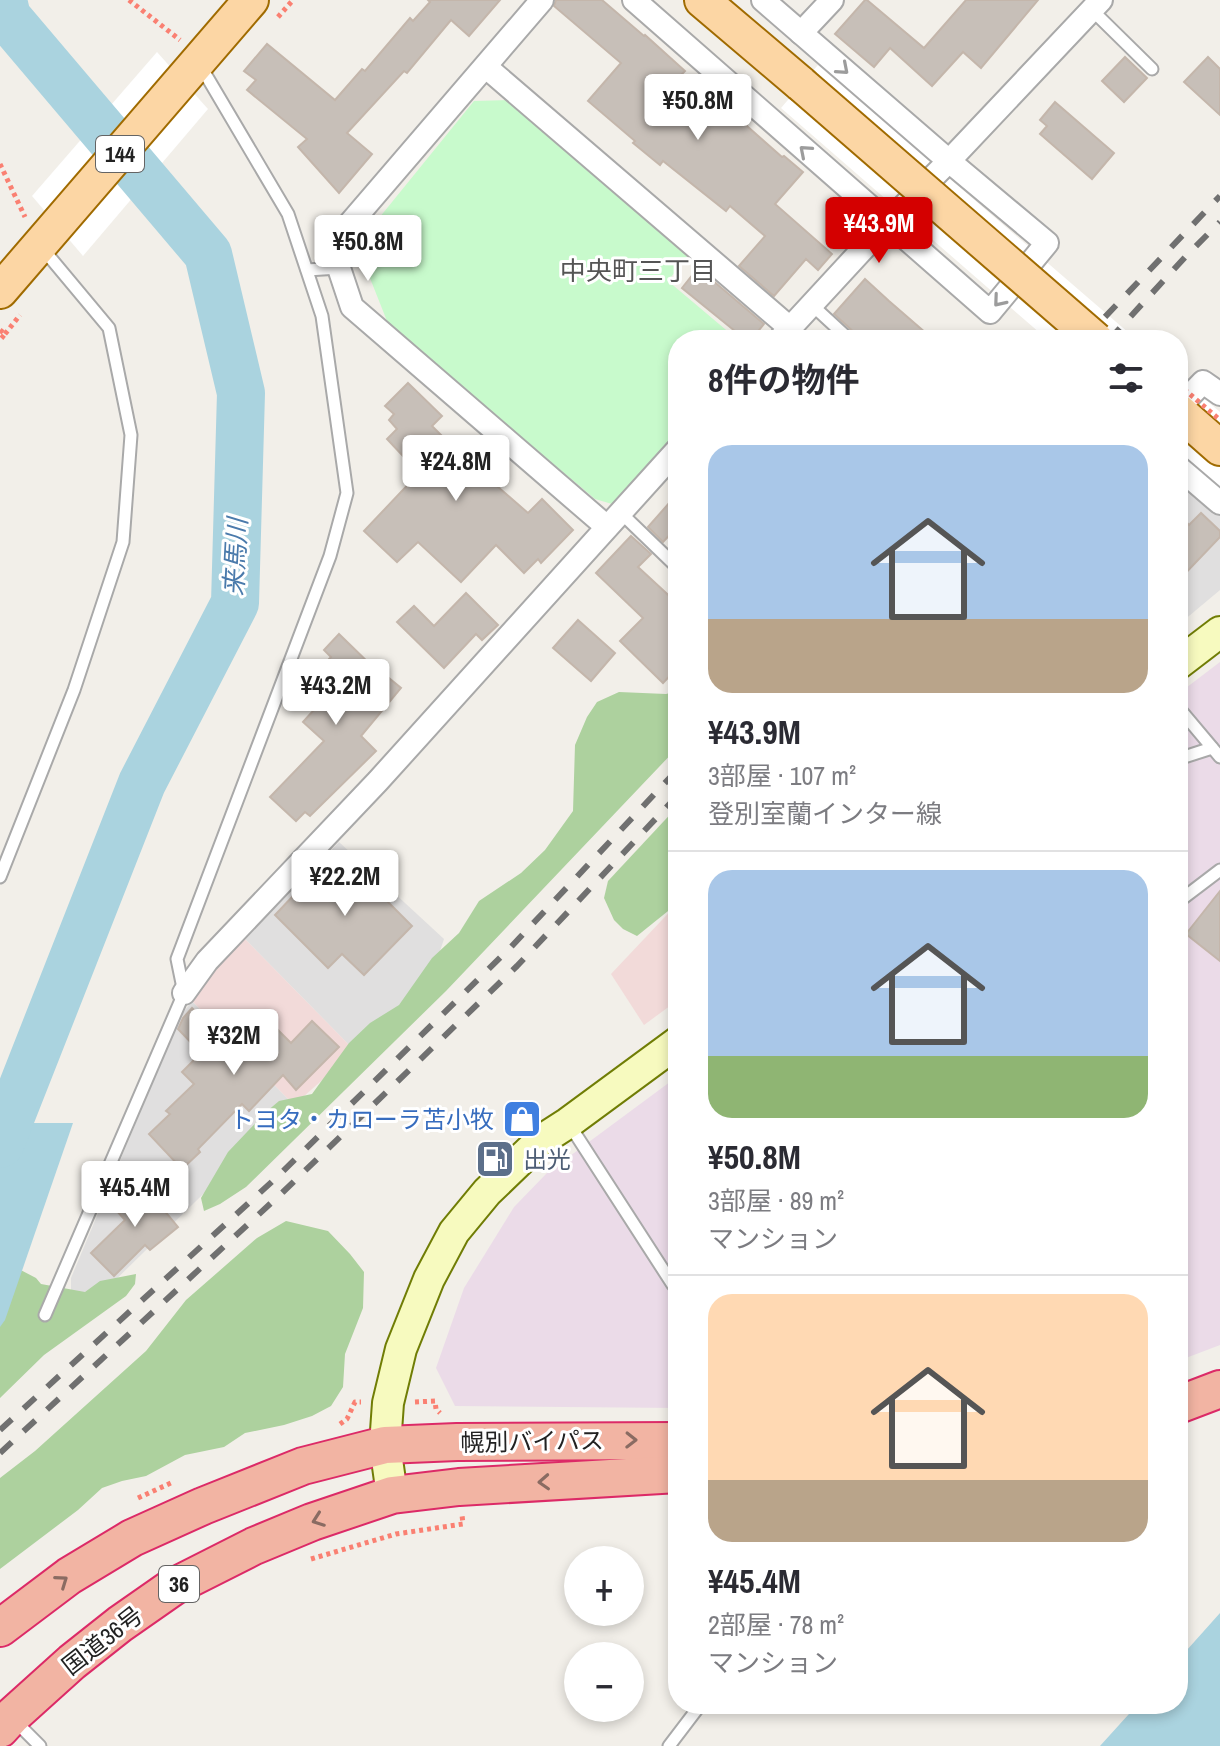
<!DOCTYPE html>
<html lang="ja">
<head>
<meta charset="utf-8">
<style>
  body { margin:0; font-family:"Archivo Narrow","Noto Sans JP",sans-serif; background:#f2f2f3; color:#2b2b33; height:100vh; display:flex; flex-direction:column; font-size:30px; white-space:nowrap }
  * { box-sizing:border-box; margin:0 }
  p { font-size:26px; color:#7c7c81 }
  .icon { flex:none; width:44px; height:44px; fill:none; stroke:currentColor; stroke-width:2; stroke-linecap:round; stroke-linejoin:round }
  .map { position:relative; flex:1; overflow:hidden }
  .panel { position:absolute; left:668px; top:330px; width:520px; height:1384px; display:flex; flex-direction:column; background:#fff; border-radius:32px; box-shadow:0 4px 12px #0003 }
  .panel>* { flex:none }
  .controls { position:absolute; left:564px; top:1546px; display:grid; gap:16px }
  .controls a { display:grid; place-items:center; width:80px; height:80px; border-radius:50%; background:#fff; box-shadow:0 4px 12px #0003; font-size:40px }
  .price { position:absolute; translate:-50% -68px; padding:0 18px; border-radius:8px; background:#fff; color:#222; font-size:26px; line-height:52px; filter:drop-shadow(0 2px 4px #0008) }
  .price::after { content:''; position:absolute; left:50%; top:48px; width:24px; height:18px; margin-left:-12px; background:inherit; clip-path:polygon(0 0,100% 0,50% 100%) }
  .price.active { background:#d40000; color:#fff }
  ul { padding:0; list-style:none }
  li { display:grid; align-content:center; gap:16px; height:424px; padding:0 40px }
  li+li { border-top:2px solid #e1e1e2 }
  li span { display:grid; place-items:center; height:248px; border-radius:24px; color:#555 }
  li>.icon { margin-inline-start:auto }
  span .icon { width:144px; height:144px; fill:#fffc; stroke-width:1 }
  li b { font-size:34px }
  h2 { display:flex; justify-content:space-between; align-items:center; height:96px; padding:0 40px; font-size:34px }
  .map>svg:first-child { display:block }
  .residential { fill:#e0dfdf }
  .commercial { fill:#f2dad9 }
  .industrial { fill:#ebdbe8 }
  .forest { fill:#add19e }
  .park { fill:#c8facc }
  .water { fill:#aad3df }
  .pier { fill:#fff }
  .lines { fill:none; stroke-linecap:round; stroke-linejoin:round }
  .river { stroke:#aad3df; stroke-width:48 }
  .building { fill:#c7bfb8; stroke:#c4b6ab; stroke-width:2 }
  .service-casing { stroke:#a9a9a9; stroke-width:15 }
  .minor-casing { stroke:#a9a9a9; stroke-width:26 }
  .secondary-casing { stroke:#707d05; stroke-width:34 }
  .primary-casing { stroke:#a06b00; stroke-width:38 }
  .trunk-casing { stroke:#dc2a67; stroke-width:40 }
  .path { stroke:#fa8072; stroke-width:5; stroke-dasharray:4 4; stroke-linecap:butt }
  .service { stroke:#fff; stroke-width:11 }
  .minor { stroke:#fff; stroke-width:22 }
  .secondary { stroke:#f7fabf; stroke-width:30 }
  .primary { stroke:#fcd6a4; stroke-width:34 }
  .trunk { stroke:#f2b4a3; stroke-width:36 }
  .rail { stroke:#707070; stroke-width:6; stroke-dasharray:16 16; stroke-linecap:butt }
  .primary-bridge-casing { stroke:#a06b00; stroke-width:38; stroke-linecap:butt }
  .path-bridge { stroke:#fa8072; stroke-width:5; stroke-dasharray:4 4; stroke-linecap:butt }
  .primary-bridge { stroke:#fcd6a4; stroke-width:34 }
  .oneway { stroke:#9c9c9c }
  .oneway2 { stroke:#8a6b62 }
  .labels { text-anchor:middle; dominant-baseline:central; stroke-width:6; stroke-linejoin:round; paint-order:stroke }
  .shield { fill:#fff; stroke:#646464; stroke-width:2 }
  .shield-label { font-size:22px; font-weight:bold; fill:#222 }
  .shop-label { font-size:24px; fill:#366cbe; stroke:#fff; text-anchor:end }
  .service-label { font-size:24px; fill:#4e5e75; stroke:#fff; text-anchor:start }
  .street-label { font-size:24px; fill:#222; stroke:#fff }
  .neighbourhood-label { font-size:26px; fill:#555; stroke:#fff }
  .water-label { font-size:26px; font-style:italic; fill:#4a7aab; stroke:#fff }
</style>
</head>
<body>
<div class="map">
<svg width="1220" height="1746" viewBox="0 0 1220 1746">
  <rect width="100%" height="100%" fill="#f2efe9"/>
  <g class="residential">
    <polygon points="1178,477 1220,513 1220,590 1183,621 1178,615"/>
    <polygon points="339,842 444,939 434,969 355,1051 245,939"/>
    <polygon points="192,1001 294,1105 94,1301 71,1297 71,1278 181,1015"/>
  </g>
  <g class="commercial">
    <polygon points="678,903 678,1000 644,1025 611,974"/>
    <polygon points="245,939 355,1051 294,1105 192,1001 198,987"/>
  </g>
  <g class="industrial">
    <polygon points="1220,662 1220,1345 1178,1361 1178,694"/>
    <polygon points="678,1076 678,1408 455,1406 436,1368 464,1288 514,1207 547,1173"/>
  </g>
  <g class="forest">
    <polygon points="678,691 678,747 446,991 246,1187 220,1204 204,1211 201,1198 228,1152 266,1112 279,1101 312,1094 349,1043 370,1023 399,1005 432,958 459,933 479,901 521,873 545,850 573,811 575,745 587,717 597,702 619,692 666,694"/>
    <polygon points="678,806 678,903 637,936 623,929 614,920 604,898 608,881"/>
    <polygon points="286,1221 328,1231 350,1254 364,1272 363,1308 345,1354 343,1387 331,1406 312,1416 284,1425 245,1433 224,1447 185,1455 146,1476 122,1481 102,1488 78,1510 0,1569 0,1478 35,1451 146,1351 186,1300 257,1238"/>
    <polygon points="13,1266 36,1278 41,1284 85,1292 100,1281 136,1274 135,1284 126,1296 44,1355 0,1398 0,1277"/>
  </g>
  <polygon class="park" points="511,100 689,254 668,281 738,340 678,340 678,432 612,504 595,499 389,326 360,253 362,239 474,101"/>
  <g class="water">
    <polygon points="0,1123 73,1123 5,1320 0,1327"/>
    <polygon points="1220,1613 1220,1746 1100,1746 1138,1704 1178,1704 1178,1660"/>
  </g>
  <g class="pier">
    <polygon points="157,52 208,109 83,256 32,196"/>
    <polygon points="818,65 1137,340 1048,340 781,108"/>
    <polygon points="1178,376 1220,412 1220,490 1178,453"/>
  </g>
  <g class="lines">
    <polyline class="river" points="0,1144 142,783 235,603 241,393 208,254 7,17 3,0"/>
  </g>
  <g class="building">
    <polygon points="428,0 500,0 469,36 451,20 407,73 404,71 347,133 372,154 339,193 298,147 307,139 247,90 256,80 244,71 267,44 335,100 362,69 365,71 410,18 413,21 430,2"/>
    <polygon points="556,0 602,0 644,36 645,35 685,71 676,80 723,121 731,112 782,157 784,156 803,172 775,204 832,254 818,270 806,259 774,296 739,266 765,236 730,206 726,211 663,161 660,165 633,143 635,141 588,101 621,63 554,6"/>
    <polygon points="865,0 867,0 924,48 966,0 1038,0 981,68 963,52 932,86 890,48 874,67 835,34"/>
    <polygon points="1125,57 1147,78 1124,102 1102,81"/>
    <polygon points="1208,57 1220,69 1220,115 1184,82"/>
    <polygon points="1055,102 1114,153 1092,179 1040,134 1047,126 1040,120"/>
    <polygon points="698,268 764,324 751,340 746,340 682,288"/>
    <polygon points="865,279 889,301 934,340 858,340 856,334 834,314"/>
    <polygon points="408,383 442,416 432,426 482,476 483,474 528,513 542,499 573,530 541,563 538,559 524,573 496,545 461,582 418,542 397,562 364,531 419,473 387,439 397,429 389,420 394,414 385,406"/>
    <polygon points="678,493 678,526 663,542 648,527"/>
    <polygon points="1178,513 1189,525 1201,513 1220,531 1220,537 1178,581"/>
    <polygon points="631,536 651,554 638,567 678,604 678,667 663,683 620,641 643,618 596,573"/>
    <polygon points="466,593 498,625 482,640 476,634 444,668 397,622 414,606 434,626"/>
    <polygon points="578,620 615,653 591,681 553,648"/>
    <polygon points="339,634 377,671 378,669 401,688 361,736 376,751 310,816 305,812 296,821 270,797 324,741 303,722 313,711 296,695 331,657 324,650"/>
    <polygon points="346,854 376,885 374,888 412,926 364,975 342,954 328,968 275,915 293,896 298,901"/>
    <polygon points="1220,891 1220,961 1186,934"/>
    <polygon points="192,1008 226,1042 259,1011 291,1043 312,1021 339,1047 296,1090 283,1075 249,1111 242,1104 198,1149 200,1152 182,1169 149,1134 170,1114 166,1111 194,1084 182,1072 201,1053 178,1029 183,1018"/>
    <polygon points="139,1180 178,1227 150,1250 145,1245 114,1276 91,1253 125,1220 116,1210 126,1201 121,1195"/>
  </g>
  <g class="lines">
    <defs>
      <g id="service">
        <polyline points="1092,10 1152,69"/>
        <polyline points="307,270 339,268"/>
        <polyline points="812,305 850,340"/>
        <polyline points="620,512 678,568"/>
        <polyline points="1178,707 1220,757"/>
        <polyline points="1178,759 1212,748"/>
        <polyline points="0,877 74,690 123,542 131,435 109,328 43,249"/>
        <polyline points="1178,902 1220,870"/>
        <polyline points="569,1124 673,1285 678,1282"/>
        <polyline points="45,1315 184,993 177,959 330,556 347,493 322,316 288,214 200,65"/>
        <polyline points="14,1720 40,1746"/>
        <polyline points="669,1746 701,1704"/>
      </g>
      <g id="minor">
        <polyline points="542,0 341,234 339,268 352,307 607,527"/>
        <polyline points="634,0 990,312 1047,243 949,161 763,0"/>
        <polyline points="801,33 832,0"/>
        <polyline points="486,67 790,328"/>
        <polyline points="779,340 887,223 949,161 1101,0"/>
        <polyline points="1178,408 1203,382 1220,394"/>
        <polyline points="1178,467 1220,503"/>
        <polyline points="184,993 207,961 378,781 678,449"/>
      </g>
      <g id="secondary">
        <polyline points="1178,664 1220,632"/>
        <polyline points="392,1495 385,1445 388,1403 401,1349 429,1279 454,1232 487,1192 540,1141 568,1123 678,1042"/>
      </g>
      <g id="primary">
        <polyline points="702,0 801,84"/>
        <polyline points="0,291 251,0"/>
        <polyline points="1178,411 1220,448"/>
      </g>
      <g id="trunk">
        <polyline points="1178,1405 1220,1389"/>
        <polyline points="0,1628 69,1576 132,1538 203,1506 303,1466 385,1445 457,1442 678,1441"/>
        <polyline points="0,1729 11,1717 72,1662 120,1624 173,1587 254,1546 312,1522 392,1495 459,1487 678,1474"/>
      </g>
    </defs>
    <use href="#service" class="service-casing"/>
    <use href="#minor" class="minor-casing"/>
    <use href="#secondary" class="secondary-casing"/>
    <use href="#primary" class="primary-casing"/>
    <use href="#trunk" class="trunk-casing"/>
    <g class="path">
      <polyline points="129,0 180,40"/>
      <polyline points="278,17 293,0"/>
      <polyline points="0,164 25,217"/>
      <polyline points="0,330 5,334 0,340"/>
      <polyline points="5,334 20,315"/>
      <polyline points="415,1402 435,1401 436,1409 440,1413"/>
      <polyline points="340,1424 347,1419 355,1402 361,1402"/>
      <polyline points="138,1498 173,1482"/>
      <polyline points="311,1559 396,1534 463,1524 462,1515"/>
    </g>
    <use href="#service" class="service"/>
    <use href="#minor" class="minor"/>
    <use href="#secondary" class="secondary"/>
    <use href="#primary" class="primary"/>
    <use href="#trunk" class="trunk"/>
    <g class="rail">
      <polyline points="1083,340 1220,196"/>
      <polyline points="1109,340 1188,254 1220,222"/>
      <polyline points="0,1430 276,1178 510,948 678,769"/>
      <polyline points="0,1453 283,1192 517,966 678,795"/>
    </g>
    <defs>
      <polyline id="primary-bridge" points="801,84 1096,340"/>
    </defs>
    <use href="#primary-bridge" class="primary-bridge-casing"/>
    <polyline class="path-bridge" points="1178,384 1220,420"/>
    <use href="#primary-bridge" class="primary-bridge"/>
  </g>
  <defs><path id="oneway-chevron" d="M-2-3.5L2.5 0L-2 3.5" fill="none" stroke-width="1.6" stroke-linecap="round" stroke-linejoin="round" transform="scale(2)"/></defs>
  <g class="oneway">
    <use href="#oneway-chevron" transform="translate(843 69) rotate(41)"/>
    <use href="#oneway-chevron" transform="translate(805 151) rotate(-139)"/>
    <use href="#oneway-chevron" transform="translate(999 301) rotate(130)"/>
  </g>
  <g class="oneway2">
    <use href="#oneway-chevron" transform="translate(631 1440) rotate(1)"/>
    <use href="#oneway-chevron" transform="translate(544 1482) rotate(177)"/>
    <use href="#oneway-chevron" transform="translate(318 1520) rotate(160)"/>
    <use href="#oneway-chevron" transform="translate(62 1581) rotate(-35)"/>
  </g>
  <defs>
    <symbol id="shop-square" viewBox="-11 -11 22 22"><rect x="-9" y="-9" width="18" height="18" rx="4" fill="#3f7fe0" stroke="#fff"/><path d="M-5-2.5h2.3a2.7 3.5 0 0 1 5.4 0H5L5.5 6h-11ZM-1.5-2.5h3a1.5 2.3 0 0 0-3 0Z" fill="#fff"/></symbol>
    <symbol id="fuel-square" viewBox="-11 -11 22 22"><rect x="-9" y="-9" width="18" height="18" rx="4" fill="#5c6f8a" stroke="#fff"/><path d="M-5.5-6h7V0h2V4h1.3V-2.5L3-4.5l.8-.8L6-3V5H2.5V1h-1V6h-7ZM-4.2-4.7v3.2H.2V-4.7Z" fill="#fff"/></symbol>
  </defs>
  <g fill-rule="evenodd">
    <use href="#shop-square" x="500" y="1097" width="44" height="44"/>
    <use href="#fuel-square" x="473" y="1137" width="44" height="44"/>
  </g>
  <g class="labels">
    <g class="shield">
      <rect x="96" y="136" width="48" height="36" rx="6"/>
      <rect x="159" y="1566" width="40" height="36" rx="6"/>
    </g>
    <g class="shield-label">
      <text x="120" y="154">144</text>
      <text x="179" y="1584">36</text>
    </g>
    <g class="shop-label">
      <text x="494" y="1119">トヨタ・カローラ苫小牧</text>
    </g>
    <g class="service-label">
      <text x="523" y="1159">出光</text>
    </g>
    <g class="street-label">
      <text transform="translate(532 1441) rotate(-1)">幌別バイパス</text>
      <text transform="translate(102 1640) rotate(-38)">国道36号</text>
    </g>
    <g class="neighbourhood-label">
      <text x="638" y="270">中央町三丁目</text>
    </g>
    <g class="water-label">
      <text transform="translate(235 557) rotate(-87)">来馬川</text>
    </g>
  </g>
</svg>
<div class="controls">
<a>+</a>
<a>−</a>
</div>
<b class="price" style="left:698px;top:142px">¥50.8M</b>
<b class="price active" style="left:879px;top:265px">¥43.9M</b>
<b class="price" style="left:368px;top:283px">¥50.8M</b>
<b class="price" style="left:456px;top:503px">¥24.8M</b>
<b class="price" style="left:336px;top:727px">¥43.2M</b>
<b class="price" style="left:345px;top:918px">¥22.2M</b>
<b class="price" style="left:234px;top:1077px">¥32M</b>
<b class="price" style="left:135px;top:1229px">¥45.4M</b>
<section class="panel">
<h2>8件の物件<svg class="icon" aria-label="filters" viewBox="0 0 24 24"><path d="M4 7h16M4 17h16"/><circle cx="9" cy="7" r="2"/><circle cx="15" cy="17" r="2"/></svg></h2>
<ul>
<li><span style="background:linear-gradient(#a9c7e8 70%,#b9a48a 0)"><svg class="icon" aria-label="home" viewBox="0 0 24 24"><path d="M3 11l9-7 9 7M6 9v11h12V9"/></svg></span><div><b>¥43.9M</b><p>3部屋 · 107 m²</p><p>登別室蘭インター線</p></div></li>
<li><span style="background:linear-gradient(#a9c7e8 75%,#8fb573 0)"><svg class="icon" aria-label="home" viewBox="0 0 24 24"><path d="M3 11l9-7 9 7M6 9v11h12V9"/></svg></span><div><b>¥50.8M</b><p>3部屋 · 89 m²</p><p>マンション</p></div></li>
<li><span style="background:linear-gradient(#ffd9b3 75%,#b9a48a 0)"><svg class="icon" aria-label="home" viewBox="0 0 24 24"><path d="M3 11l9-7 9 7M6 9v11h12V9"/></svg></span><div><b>¥45.4M</b><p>2部屋 · 78 m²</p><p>マンション</p></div></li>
</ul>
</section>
</div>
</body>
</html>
